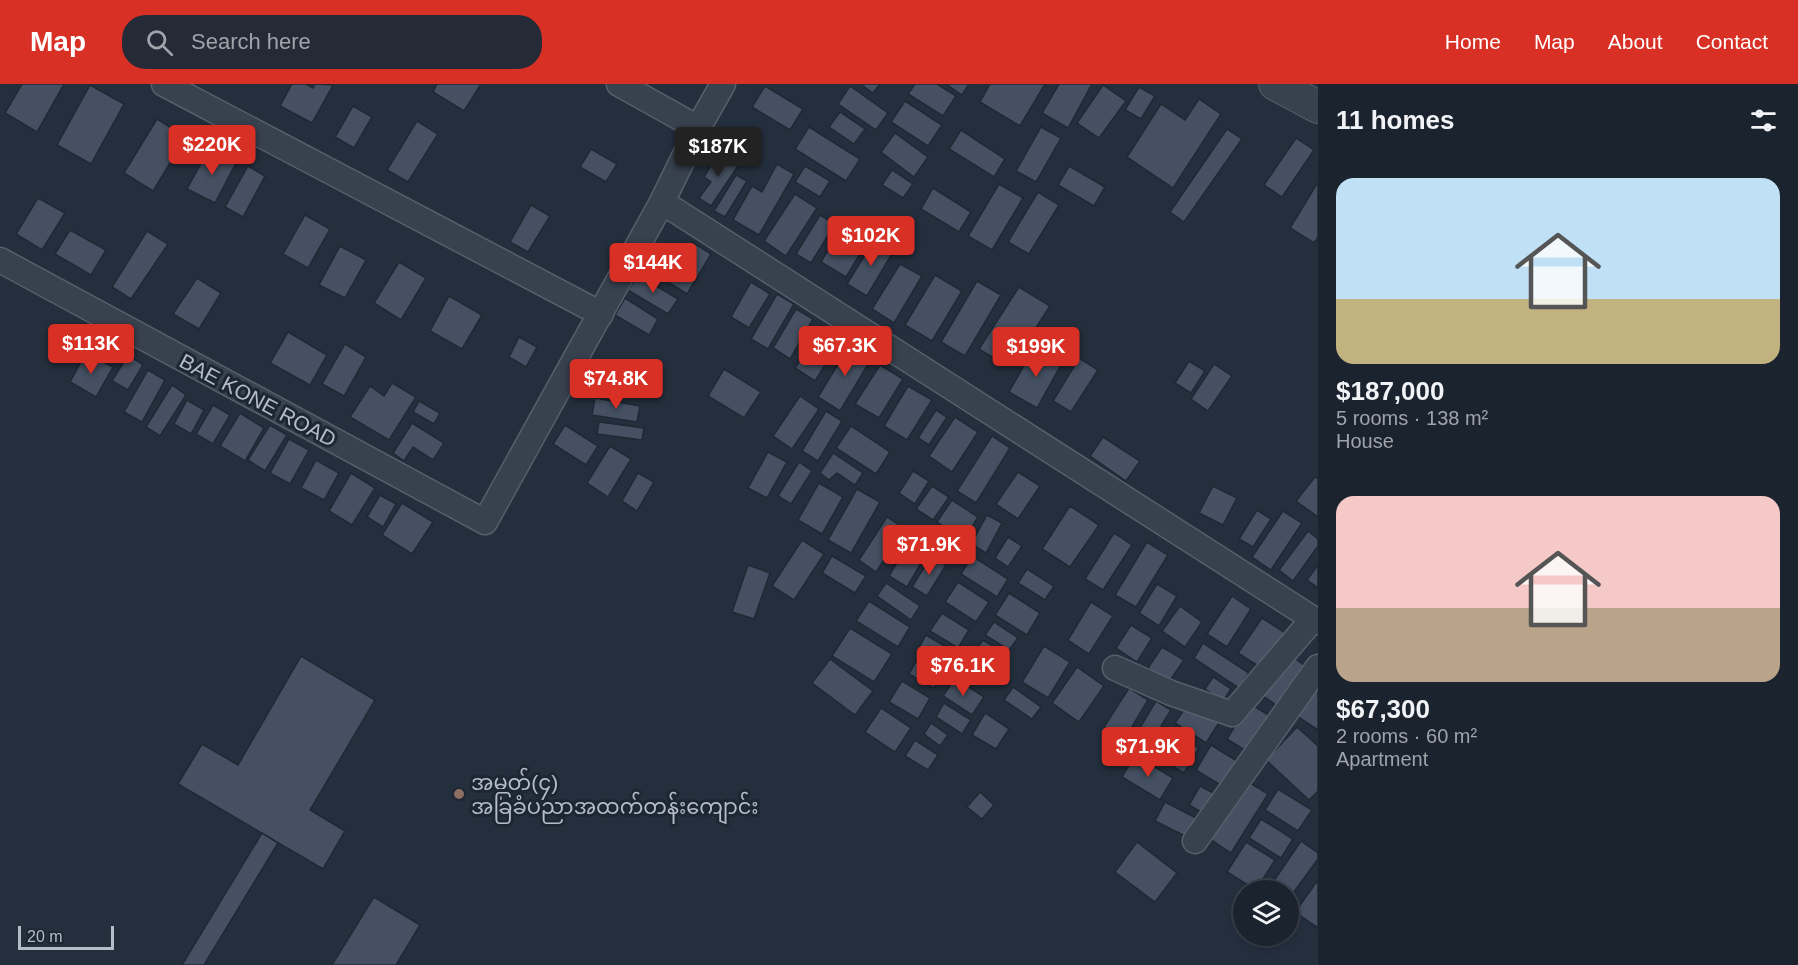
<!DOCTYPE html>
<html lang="en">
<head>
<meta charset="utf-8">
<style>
  body { margin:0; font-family:Arial,"Noto Sans Myanmar",sans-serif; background:#242b36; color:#f1f3f6; height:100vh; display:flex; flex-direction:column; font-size:22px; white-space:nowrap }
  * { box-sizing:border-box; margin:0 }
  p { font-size:20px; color:#a0a4aa }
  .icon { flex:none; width:33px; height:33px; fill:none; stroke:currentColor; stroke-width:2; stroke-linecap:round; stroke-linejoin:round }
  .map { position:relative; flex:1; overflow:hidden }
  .drawer { display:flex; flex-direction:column; background:#1b232e; width:480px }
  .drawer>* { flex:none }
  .controls { position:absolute; left:1233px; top:796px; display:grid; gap:12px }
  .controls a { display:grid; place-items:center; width:66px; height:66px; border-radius:50%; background:#1b232e; box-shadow:0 3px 9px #0003,0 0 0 2px #39404a; font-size:30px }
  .scale { position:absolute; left:18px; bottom:15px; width:96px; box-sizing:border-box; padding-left:6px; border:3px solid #b4bcc9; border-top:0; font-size:16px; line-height:21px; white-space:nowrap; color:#b4bcc9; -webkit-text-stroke:4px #1d2633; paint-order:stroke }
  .price { position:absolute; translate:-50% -51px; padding:0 14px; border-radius:6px; background:#d93025; color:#fff; font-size:20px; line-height:39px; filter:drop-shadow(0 2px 3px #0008) }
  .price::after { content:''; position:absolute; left:50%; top:36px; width:18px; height:14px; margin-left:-9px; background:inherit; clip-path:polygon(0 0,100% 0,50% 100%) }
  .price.selected { background:#222; color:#fff }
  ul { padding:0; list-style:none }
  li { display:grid; align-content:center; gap:12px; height:318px; padding:0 18px }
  li span { display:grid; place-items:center; height:186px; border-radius:18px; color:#555 }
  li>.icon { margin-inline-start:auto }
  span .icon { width:108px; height:108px; fill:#fffc; stroke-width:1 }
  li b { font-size:26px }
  h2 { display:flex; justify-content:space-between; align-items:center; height:72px; padding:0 18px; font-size:26px }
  header { display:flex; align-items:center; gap:36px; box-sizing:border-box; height:84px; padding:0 30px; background:#d93025; color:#fff }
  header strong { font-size:28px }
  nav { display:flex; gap:33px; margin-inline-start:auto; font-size:21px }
  .search { width:420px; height:54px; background:#242b36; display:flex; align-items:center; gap:15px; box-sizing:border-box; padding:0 21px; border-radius:24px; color:#a0a4aa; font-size:22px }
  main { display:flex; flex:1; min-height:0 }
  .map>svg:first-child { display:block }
  .building { fill:#455162; stroke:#1f2835; stroke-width:1.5 }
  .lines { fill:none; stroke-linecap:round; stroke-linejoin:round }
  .minor-casing { stroke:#565f6c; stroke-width:27 }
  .tertiary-casing { stroke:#565f6c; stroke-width:34 }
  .minor { stroke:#38414e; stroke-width:24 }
  .tertiary { stroke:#38414e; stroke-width:32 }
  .education-dot { fill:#8d6e63; stroke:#1d2633; stroke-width:2 }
  .labels { text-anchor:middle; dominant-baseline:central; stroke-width:6; stroke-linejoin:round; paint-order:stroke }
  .street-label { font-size:21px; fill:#b4bcc9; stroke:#1d2633 }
  .poi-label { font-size:21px; fill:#b4bcc9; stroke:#1d2633; text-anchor:start }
</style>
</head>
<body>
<header>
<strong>Map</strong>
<div class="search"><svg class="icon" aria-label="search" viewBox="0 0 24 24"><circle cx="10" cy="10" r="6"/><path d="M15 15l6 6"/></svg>Search here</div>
<nav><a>Home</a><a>Map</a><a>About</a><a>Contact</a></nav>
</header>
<main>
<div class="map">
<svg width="1318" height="881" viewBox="0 0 1318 881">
  <rect width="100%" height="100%" fill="#242f3e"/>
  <g class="building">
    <polygon points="22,0 64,0 37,48 5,29"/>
    <polygon points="292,0 306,0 313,4 315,0 333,1 312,39 280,22"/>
    <polygon points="437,0 481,0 464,27 433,8"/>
    <polygon points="860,0 880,0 873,9"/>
    <polygon points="915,0 937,0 956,12 943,32 908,10"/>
    <polygon points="946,0 969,0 962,11"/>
    <polygon points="990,0 1045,0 1020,42 980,18"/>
    <polygon points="1059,0 1092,0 1068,44 1042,29"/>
    <polygon points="90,1 124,20 91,80 57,61"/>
    <polygon points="1103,1 1126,17 1099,54 1077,39"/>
    <polygon points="765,2 803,25 790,46 752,23"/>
    <polygon points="850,2 888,29 876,46 838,20"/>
    <polygon points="1139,3 1155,12 1141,35 1125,26"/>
    <polygon points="1199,15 1221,30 1173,104 1127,73 1161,20 1185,36"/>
    <polygon points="905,17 942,41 928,62 891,38"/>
    <polygon points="353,22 372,33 354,64 335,53"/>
    <polygon points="840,28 865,45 854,60 829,43"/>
    <polygon points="157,35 186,53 153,107 124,89"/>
    <polygon points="417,37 438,50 408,98 387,86"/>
    <polygon points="809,43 860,75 846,97 795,65"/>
    <polygon points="1041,43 1061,54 1036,98 1016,87"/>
    <polygon points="1227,45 1242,55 1184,138 1170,128"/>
    <polygon points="961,46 1005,75 994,93 949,65"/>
    <polygon points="895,49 928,73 914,93 881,68"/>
    <polygon points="1296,54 1314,66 1282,113 1264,101"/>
    <polygon points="209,65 236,79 215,119 187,105"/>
    <polygon points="591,65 617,80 606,98 580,83"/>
    <polygon points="718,69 738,82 711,122 699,114 711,98 704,93"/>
    <polygon points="777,80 794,90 759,151 733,136 752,102 762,108"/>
    <polygon points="248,82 265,92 243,133 225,123"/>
    <polygon points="805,82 830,97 820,113 795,98"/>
    <polygon points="1069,82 1105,103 1094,122 1058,101"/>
    <polygon points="892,86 913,100 903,114 882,101"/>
    <polygon points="736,91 747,97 725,133 714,127"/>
    <polygon points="1318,98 1318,153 1314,159 1290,144"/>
    <polygon points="999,100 1023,114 992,166 968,152"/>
    <polygon points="933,104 971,128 959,148 921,125"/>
    <polygon points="1038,108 1059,121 1029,170 1008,158"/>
    <polygon points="795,110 817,124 786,172 764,157"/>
    <polygon points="38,114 65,129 42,166 16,150"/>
    <polygon points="531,121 550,132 528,168 510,158"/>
    <polygon points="305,131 330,145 308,184 283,170"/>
    <polygon points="820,131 835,140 811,179 796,170"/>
    <polygon points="843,140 869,155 846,193 821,178"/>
    <polygon points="70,146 106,166 91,191 55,170"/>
    <polygon points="147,147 168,160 131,215 112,203"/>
    <polygon points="875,155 894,166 867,212 847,200"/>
    <polygon points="692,158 711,170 687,210 668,198"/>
    <polygon points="340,162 366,176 345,214 319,201"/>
    <polygon points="399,178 426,194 401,236 374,219"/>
    <polygon points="900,180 922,192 894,239 872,225"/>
    <polygon points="638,191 678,215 668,230 628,206"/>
    <polygon points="935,191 962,207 932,257 905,241"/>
    <polygon points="197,194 221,209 199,245 173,230"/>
    <polygon points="977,197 1001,211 965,272 941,258"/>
    <polygon points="751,198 770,210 749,244 731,233"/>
    <polygon points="1019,203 1050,222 1010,284 979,265"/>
    <polygon points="777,210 794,220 768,265 751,255"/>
    <polygon points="449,212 482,231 462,265 430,247"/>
    <polygon points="625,214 658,235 649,251 615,231"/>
    <polygon points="796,225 813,235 790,275 773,264"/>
    <polygon points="822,241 842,254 815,297 795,284"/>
    <polygon points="288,248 327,271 310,301 270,279"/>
    <polygon points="519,253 537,263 526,283 509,273"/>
    <polygon points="851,259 873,272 840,327 818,313"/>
    <polygon points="345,260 366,273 344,312 322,300"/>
    <polygon points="1034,264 1062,279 1037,324 1009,308"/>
    <polygon points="86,269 113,283 96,313 70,298"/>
    <polygon points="128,271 143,281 128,306 112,297"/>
    <polygon points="1079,274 1098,286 1071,328 1053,317"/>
    <polygon points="1189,277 1205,287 1191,309 1175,299"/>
    <polygon points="1214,280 1232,292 1208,327 1191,315"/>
    <polygon points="880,281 903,295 879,334 855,320"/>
    <polygon points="724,285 761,308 744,334 708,312"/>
    <polygon points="148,286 165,296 142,338 124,328"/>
    <polygon points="392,299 416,313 389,356 350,333 370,302 384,312"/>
    <polygon points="172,301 186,311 160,352 146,343"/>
    <polygon points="908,302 932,316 907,356 884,342"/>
    <polygon points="800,312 819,325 792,365 773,352"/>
    <polygon points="595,314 640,322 637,338 592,331"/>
    <polygon points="187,316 204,326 191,350 174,340"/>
    <polygon points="419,317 440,329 434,340 413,328"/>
    <polygon points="213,321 230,331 213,360 196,350"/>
    <polygon points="936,326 947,333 929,361 918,354"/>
    <polygon points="826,327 842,337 818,377 802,367"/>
    <polygon points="240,329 264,344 245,377 220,362"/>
    <polygon points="955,333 978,348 952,388 929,372"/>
    <polygon points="599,338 644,344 642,356 597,350"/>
    <polygon points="412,339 444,359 433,376 413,363 404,377 393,369"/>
    <polygon points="270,341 287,351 265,387 248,376"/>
    <polygon points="565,341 598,362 586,381 553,360"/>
    <polygon points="851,342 890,368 876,390 836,364"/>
    <polygon points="992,352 1010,364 976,419 957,407"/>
    <polygon points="1103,353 1140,377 1126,397 1090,372"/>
    <polygon points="289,355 309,366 290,400 270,389"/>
    <polygon points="610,362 631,375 608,413 587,399"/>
    <polygon points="768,368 787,378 767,414 748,404"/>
    <polygon points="833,369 863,389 855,401 837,389 829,396 820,389"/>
    <polygon points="316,376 339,389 324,416 301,404"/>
    <polygon points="799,378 812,387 791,420 778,412"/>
    <polygon points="913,387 929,397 915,420 899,409"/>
    <polygon points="1018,388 1040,402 1018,435 996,420"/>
    <polygon points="351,389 375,404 352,441 329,427"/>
    <polygon points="638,389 654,398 637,427 622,417"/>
    <polygon points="1315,393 1318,395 1318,433 1296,417"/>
    <polygon points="819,399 843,413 822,450 798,436"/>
    <polygon points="932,402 949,413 933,436 916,425"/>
    <polygon points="1213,402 1237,414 1223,441 1199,429"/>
    <polygon points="857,405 880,418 851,469 828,456"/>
    <polygon points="380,411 396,420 383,443 367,433"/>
    <polygon points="952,416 978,433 964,456 937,438"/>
    <polygon points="402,419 433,438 412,470 382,451"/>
    <polygon points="1070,422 1099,441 1070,483 1042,465"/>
    <polygon points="1257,426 1271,435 1253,463 1239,455"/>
    <polygon points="1283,427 1302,439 1271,486 1252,473"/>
    <polygon points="987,431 1002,439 986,469 971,460"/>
    <polygon points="887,433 905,445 876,488 859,476"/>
    <polygon points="1308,447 1318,455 1318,462 1293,497 1279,486"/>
    <polygon points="1114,449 1132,461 1103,506 1085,495"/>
    <polygon points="913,452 931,462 907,503 889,492"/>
    <polygon points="1008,453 1022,462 1008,483 995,474"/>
    <polygon points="802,456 824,470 794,516 772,502"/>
    <polygon points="1147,458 1168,471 1136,523 1115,511"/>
    <polygon points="832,472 866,492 855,509 822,489"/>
    <polygon points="931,472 946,481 927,512 912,503"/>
    <polygon points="972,472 1008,495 997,513 961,490"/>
    <polygon points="748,481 770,489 754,535 732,528"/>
    <polygon points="1318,481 1318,504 1307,496"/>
    <polygon points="1027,485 1054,502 1045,516 1018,499"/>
    <polygon points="958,498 989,518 976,538 945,518"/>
    <polygon points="886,499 920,522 911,536 877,512"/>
    <polygon points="1157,500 1177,512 1159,542 1139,529"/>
    <polygon points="1009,509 1040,529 1027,551 995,531"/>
    <polygon points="1232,512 1251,525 1227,563 1207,550"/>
    <polygon points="869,517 910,543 898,563 856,537"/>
    <polygon points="1091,518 1113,532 1089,570 1068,556"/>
    <polygon points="1180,522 1202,538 1185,563 1162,547"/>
    <polygon points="942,529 969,546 958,564 930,547"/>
    <polygon points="1262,534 1287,550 1263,585 1238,569"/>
    <polygon points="994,538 1018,554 1009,566 985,551"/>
    <polygon points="1131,541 1152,554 1137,578 1116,564"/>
    <polygon points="850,544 892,570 874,598 832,572"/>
    <polygon points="926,551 958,570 947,588 916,569"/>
    <polygon points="983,556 1009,572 994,596 967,579"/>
    <polygon points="1203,559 1249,589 1239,604 1194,574"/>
    <polygon points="1044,562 1070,578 1048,614 1022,598"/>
    <polygon points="1162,563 1184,576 1169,598 1148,584"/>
    <polygon points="1290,571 1308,584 1280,624 1262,611"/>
    <polygon points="301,572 375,616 310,726 345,747 323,785 178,700 202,660 238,681"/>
    <polygon points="830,575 873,607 855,631 812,599"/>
    <polygon points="917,576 942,591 934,604 909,590"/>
    <polygon points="1077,583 1104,602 1079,638 1052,619"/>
    <polygon points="1213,593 1231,605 1223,617 1205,605"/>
    <polygon points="955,594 984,613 972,631 943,612"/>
    <polygon points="1318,596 1318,646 1295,631"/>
    <polygon points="902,597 930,614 918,635 889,618"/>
    <polygon points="1013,603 1041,623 1032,635 1004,616"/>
    <polygon points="1129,604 1148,616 1124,656 1104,643"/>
    <polygon points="1156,617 1171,626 1161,642 1199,664 1184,689 1132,657"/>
    <polygon points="1189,618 1220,637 1206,659 1175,639"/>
    <polygon points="944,619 971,636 962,650 936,633"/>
    <polygon points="1249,619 1276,636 1254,672 1227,655"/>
    <polygon points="881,624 911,644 895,668 865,648"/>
    <polygon points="985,629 1009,645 996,665 972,651"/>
    <polygon points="931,639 948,651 940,662 924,650"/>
    <polygon points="1297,643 1318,662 1318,707 1309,716 1266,676"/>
    <polygon points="915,656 938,671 928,686 905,672"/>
    <polygon points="1211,661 1237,677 1222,702 1196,686"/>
    <polygon points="1135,671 1173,694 1160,716 1122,693"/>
    <polygon points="1244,695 1268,710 1231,769 1207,753"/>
    <polygon points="1200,702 1219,712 1208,732 1189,721"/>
    <polygon points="1278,705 1312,726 1298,747 1265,726"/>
    <polygon points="980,708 994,721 982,735 967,723"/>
    <polygon points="1165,718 1200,736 1191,755 1155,737"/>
    <polygon points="1261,735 1293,755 1281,774 1249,754"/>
    <polygon points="262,749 278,759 204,881 182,881"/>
    <polygon points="1301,757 1318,769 1318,775 1288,816 1288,807 1267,807"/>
    <polygon points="1137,758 1177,789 1155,818 1115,788"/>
    <polygon points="1246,758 1275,776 1256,806 1227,788"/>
    <polygon points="1318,796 1318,844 1295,828"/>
    <polygon points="374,813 420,841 396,881 332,881"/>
  </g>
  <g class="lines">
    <defs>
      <g id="minor">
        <polyline points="164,0 601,230"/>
        <polyline points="619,0 698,44"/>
        <polyline points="662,118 1318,538"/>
        <polyline points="0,176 485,438 662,118 698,44 723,0"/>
        <polyline points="1115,584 1171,609 1232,630 1313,535"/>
        <polyline points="1195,757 1318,583"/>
      </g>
      <polyline id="tertiary" points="1275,0 1318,23"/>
    </defs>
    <use href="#minor" class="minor-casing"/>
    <use href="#tertiary" class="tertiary-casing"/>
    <use href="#minor" class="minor"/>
    <use href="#tertiary" class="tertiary"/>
  </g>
  <circle class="education-dot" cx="459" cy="710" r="6"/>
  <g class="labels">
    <g class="street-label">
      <text transform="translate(258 316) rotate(28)">BAE KONE ROAD</text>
    </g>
    <g class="poi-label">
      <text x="471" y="698">အမှတ်(၄)<tspan x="471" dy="24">အခြခံပညာအထက်တန်းကျောင်း</tspan></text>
    </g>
  </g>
</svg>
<div class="controls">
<a><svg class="icon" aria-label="layers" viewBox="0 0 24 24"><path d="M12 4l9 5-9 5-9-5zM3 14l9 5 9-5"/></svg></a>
</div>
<div class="scale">20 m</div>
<b class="price" style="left:212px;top:92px">$220K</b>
<b class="price selected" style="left:718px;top:94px">$187K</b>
<b class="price" style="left:871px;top:183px">$102K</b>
<b class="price" style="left:653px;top:210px">$144K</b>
<b class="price" style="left:91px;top:291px">$113K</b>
<b class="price" style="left:845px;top:293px">$67.3K</b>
<b class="price" style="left:1036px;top:294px">$199K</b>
<b class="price" style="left:616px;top:326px">$74.8K</b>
<b class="price" style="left:929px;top:492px">$71.9K</b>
<b class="price" style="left:963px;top:613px">$76.1K</b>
<b class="price" style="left:1148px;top:694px">$71.9K</b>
</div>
<section class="drawer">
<h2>11 homes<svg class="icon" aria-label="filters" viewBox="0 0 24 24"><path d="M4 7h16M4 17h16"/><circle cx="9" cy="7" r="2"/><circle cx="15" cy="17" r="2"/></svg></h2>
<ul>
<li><span style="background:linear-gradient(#bfe0f5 65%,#c2b280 0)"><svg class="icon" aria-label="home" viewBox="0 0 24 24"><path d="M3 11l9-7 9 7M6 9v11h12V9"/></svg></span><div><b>$187,000</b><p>5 rooms · 138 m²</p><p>House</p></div></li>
<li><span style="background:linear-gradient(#f6c9c9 60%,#b9a48a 0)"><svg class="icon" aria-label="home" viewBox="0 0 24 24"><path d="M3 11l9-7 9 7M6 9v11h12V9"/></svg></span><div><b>$67,300</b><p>2 rooms · 60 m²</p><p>Apartment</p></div></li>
</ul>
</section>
</main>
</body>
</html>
